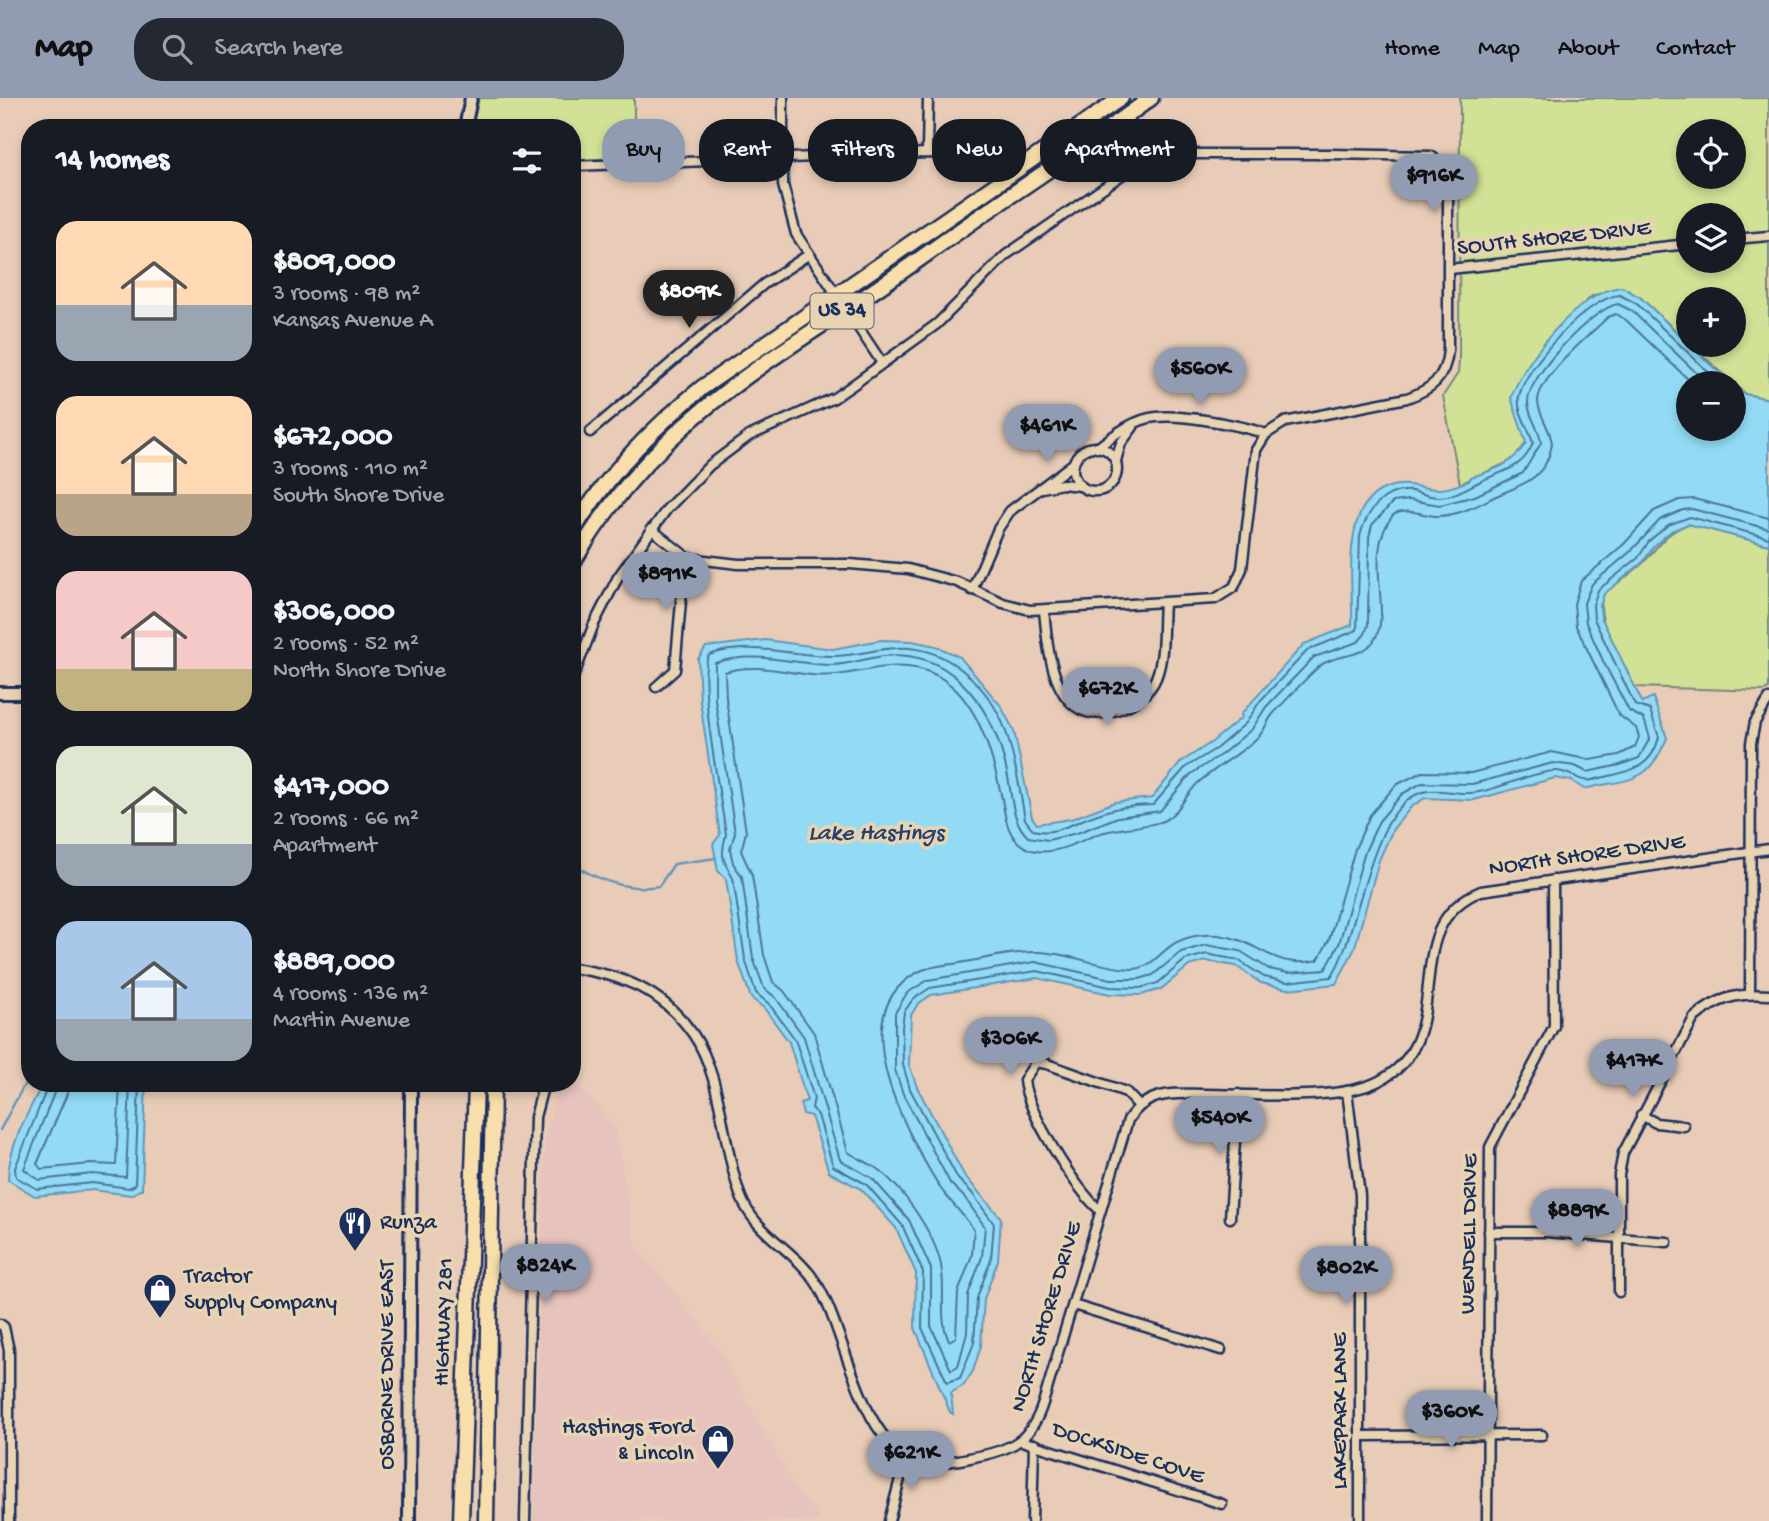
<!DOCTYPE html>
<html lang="en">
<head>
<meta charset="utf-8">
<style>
  body { margin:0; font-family:"Gochi Hand",sans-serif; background:#242831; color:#f1f3f6; height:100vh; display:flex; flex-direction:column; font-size:26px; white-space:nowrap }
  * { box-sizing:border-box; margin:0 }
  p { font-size:23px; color:#9ea1a6 }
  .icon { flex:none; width:38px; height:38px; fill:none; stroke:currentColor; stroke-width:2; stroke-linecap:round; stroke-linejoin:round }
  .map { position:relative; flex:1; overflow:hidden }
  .panel { position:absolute; left:21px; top:21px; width:560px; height:973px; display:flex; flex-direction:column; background:#171b24; border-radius:28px; box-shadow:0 4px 10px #0003 }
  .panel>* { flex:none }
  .top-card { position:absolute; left:602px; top:21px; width:665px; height:63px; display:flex; gap:14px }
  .fabs { position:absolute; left:1676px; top:21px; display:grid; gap:14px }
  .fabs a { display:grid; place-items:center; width:70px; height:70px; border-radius:50%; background:#171b24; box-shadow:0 4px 10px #0003; font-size:35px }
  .price { position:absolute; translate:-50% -60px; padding:0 16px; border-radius:24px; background:#919bb2; color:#111; font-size:23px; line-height:46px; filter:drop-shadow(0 2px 4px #0008) }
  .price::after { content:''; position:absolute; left:50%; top:42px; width:21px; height:16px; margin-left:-10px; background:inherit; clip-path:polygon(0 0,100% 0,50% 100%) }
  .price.on { background:#222; color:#fff }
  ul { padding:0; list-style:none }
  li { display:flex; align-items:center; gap:21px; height:175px; padding:0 35px }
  li span { display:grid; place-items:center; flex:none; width:196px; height:140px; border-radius:21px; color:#555 }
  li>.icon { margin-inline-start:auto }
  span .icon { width:84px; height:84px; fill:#fffc; stroke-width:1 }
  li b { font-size:30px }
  h2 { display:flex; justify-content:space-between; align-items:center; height:84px; padding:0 35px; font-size:30px }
  .chip { padding:0 24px; border-radius:28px; background:#171b24; box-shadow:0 4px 10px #0003; font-size:24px; line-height:63px }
  .chip.on { background:#919bb2; color:#111 }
  header { display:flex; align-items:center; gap:42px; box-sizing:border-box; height:98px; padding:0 35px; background:#919bb2; color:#111 }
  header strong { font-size:33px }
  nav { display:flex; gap:38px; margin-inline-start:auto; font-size:24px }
  .search { width:490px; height:63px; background:#242831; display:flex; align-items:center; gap:18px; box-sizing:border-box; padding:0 24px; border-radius:28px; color:#9ea1a6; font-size:26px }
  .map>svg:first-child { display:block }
  .built { fill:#e6c3bd }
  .green { fill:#d1e195; stroke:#76887a; stroke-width:2; fill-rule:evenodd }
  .water { fill:#93dbf5; stroke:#6396b9; stroke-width:2 }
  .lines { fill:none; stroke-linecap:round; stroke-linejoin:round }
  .shore { stroke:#4b749a; stroke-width:2 }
  .stream { stroke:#6396b9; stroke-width:2.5 }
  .street-casing { stroke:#1b2f5e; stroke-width:13 }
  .secondary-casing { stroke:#1b2f5e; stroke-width:16 }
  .highway-casing { stroke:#1b2f5e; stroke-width:19 }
  .street { stroke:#e9d4b2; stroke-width:8 }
  .secondary { stroke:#e9d4b2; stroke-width:10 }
  .highway { stroke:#f8deab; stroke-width:14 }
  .labels { text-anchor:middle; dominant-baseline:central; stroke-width:7; stroke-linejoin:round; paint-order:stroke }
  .shield { fill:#e9d4b2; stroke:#596077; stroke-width:2 }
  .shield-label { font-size:21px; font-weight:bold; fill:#1b2f5e }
  .street-label { font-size:23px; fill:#1b2f5e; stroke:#e9d4b2 }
  .poi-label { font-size:23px; fill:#1b2f5e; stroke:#e9d4b2; text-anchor:start }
  .water-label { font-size:24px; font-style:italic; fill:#27406d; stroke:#e9d4b2 }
</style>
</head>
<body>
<header>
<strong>Map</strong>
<div class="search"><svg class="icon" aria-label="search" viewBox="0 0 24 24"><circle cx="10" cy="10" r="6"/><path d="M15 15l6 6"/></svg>Search here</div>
<nav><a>Home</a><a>Map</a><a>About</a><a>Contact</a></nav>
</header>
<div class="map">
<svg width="1769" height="1423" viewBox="0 0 1769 1423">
  <rect width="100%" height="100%" fill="#e8ccb7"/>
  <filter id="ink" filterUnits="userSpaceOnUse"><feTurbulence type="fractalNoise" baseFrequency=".0143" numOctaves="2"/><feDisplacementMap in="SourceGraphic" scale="14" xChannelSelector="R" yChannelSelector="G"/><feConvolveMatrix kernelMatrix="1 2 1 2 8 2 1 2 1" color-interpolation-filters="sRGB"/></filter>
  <g filter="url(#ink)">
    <polygon class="built" points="572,979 615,1029 636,1148 716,1246 796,1392 822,1423 533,1423 545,1039 560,985 572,985"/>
    <g class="green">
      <polygon points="479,0 634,0 634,60 572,62 572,30 472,30"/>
      <path d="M1460 0H1769V301L1745 296 1691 247H1734V201H1689V245L1641 200 1622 189 1592 198 1544 245 1526 345 1513 362 1460 386 1443 298 1458 275 1459 262ZM1689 33H1734V79H1689ZM1689 117H1734V163H1689Z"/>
      <path d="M1688 426 1769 447V591L1764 593 1635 589C1621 562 1594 526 1603 496 1616 486 1631 476 1643 465 1660 447 1663 436 1688 426Z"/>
    </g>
    <g class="water">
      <path d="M1622 189 1641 200 1730 285H1689V331H1734V288L1745 296 1769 301V447L1688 426 1671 433 1654 448 1643 464 1604 496 1600 508 1601 519 1642 604 1653 599 1667 640C1647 688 1630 680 1584 691L1572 683 1555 680 1474 702 1425 700 1411 709 1393 731 1379 762 1354 852 1336 886 1287 891 1261 885 1236 868 1206 863 1189 868 1161 891 1141 897 1110 896 1037 880 931 897 918 906 911 917 909 966 917 989 964 1077 1001 1120 998 1162 984 1201 981 1248 973 1273 964 1287 951 1295 953 1316 950 1314 915 1230 916 1175 896 1130 861 1091 829 1074 811 1018 803 1016 800 1005 807 1003 789 944 764 910 751 900 738 863 726 781 718 773 713 746 720 737 700 603 698 561 706 549 765 542 833 551 881 542 912 543 936 548 960 559 1001 608 1014 633 1032 719 1037 726 1071 721 1115 704 1152 700 1181 664 1212 644 1242 619 1241 616 1304 546 1352 527C1354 488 1338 405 1389 389 1407 383 1420 391 1437 391 1447 392 1460 386 1469 383L1471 379C1495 372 1512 367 1526 345L1511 300C1524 262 1580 192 1622 189Z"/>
      <path d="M43 985H146L142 1091 131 1097 93 1092 35 1098 8 1082C8 1049 28 1014 43 985Z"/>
    </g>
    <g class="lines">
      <g class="shore">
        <path d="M1692 285 1626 222 1616 216 1608 219C1592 235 1537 280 1538 304 1539 318 1551 331 1552 346 1546 386 1513 388 1486 403 1474 410 1455 417 1440 418 1424 419 1409 408 1393 417 1361 458 1395 513 1373 544 1360 561 1337 555 1321 567 1310 575 1284 605 1273 616 1267 623 1265 632 1259 638 1241 656 1219 667 1200 683 1187 694 1180 714 1165 722 1154 729 1117 729 1098 736 1077 744 1046 763 1023 748 1007 738 1005 718 1002 701 991 649 972 575 908 569 883 566 860 575 835 577 798 581 763 562 725 574L726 600 746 734 741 753 752 777 764 857 773 884 784 893 814 935 848 1054C857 1060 867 1064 876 1070 903 1089 939 1141 942 1174 945 1197 939 1222 949 1243L956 1239 958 1195 972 1157 974 1132C964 1117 951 1105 941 1091 908 1038 839 917 918 874 932 867 951 867 965 864 988 860 1015 853 1039 854 1070 855 1100 870 1132 871 1152 871 1161 852 1177 844 1189 838 1205 836 1218 837 1259 841 1272 873 1318 862L1329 842 1355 751 1370 717 1396 687 1422 674 1471 675 1552 654 1590 662 1619 657 1635 649 1639 639 1636 630 1619 617 1576 528 1574 506 1581 483 1624 446 1654 413 1679 402 1694 401 1769 420"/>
        <path d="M1707 285 1632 213 1618 206C1594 209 1527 279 1528 304 1528 318 1540 331 1541 345L1523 375 1475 398 1440 407 1409 402 1393 404 1372 427 1369 439 1368 527 1365 536 1358 544 1314 559 1266 609 1252 631 1222 656 1191 676 1160 713 1118 719 1077 735 1048 742 1028 739C1012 724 1012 699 1008 679 996 617 957 550 884 558 867 560 849 567 831 567 792 566 754 552 715 565V601L735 735 730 751 733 765 742 779 753 860 764 890 776 900 804 939 840 1062 872 1080 909 1122 931 1171V1228L951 1272 958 1268 967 1235 968 1197 982 1159 985 1129 965 1100 950 1085 903 996 895 972V915L907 895 928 882 1035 864 1111 881H1139L1153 877 1181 854 1206 847 1240 853 1269 871 1288 875 1325 872 1339 846 1364 756 1379 723 1402 696 1422 685 1472 686 1553 665 1575 668 1587 674 1620 667 1639 660 1650 640 1644 621 1629 613 1604 565 1586 525 1584 505 1592 486 1631 453 1660 422 1683 412 1692 411 1769 431"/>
        <path d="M1720 285 1637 206 1620 197C1589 198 1526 268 1519 298 1516 313 1529 330 1533 345 1523 372 1501 373 1479 384 1467 390 1452 399 1439 399 1430 399 1421 395 1412 393 1384 390 1366 414 1360 438L1357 532 1308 552 1260 603 1246 625 1217 650 1186 669 1153 707C1132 707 1112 710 1092 718 1073 725 1054 738 1033 732L1025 721C1020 693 1016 664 1007 637 994 595 954 553 909 550 882 548 856 559 830 558 789 557 749 543 709 557 696 575 722 707 726 736 721 757 721 760 733 780L745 861 756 895 769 906 795 941 814 1000 812 1010 818 1017 833 1068 866 1086 902 1127 923 1174 922 1230 947 1284 960 1280 974 1245 977 1200 991 1161 994 1126 972 1095 958 1081 910 991 903 967 902 930 904 914 913 901 930 890 1037 873 1110 889 1140 890 1158 885 1185 862 1206 856 1238 862 1264 879 1287 884 1331 879C1361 835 1368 709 1423 694 1438 690 1456 696 1471 695 1499 693 1526 675 1554 673 1566 672 1574 680 1584 682 1590 684 1599 680 1605 679 1632 673 1652 669 1659 639L1650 612 1635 607 1594 521 1593 507 1598 492 1638 460 1649 443 1668 427 1690 419 1769 440"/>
        <polyline points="49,985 15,1070 16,1079 37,1091 92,1085 129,1090 135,1087 139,985"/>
        <polyline points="58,985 24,1071 39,1082 92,1076 126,1079 130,985"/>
        <polyline points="68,985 67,996 37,1066 41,1071 91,1066 116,1067 120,985"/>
      </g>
      <g class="stream">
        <path d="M572 765C597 783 629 793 659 788L674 766 716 760"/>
        <polyline points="0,1032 30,976"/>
      </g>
      <defs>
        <g id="street">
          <polyline points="783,0 783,87 796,136 882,265"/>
          <polyline points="927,55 928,0"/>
          <polyline points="572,68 927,55 959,56"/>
          <polyline points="1734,141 1769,138"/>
          <polyline points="1449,171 1689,146"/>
          <polyline points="590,334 764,186 808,157"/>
          <circle cx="1095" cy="371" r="22"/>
          <path d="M1097 350C1114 337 1134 321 1156 319 1182 316 1241 327 1266 336"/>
          <polyline points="1116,363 1121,345 1133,329"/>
          <polyline points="1042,390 1062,386 1080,388"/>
          <polyline points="972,492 998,431 1010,413 1074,365"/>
          <path d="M1044 512C1048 555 1054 635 1120 611 1134 606 1150 595 1156 580 1165 558 1162 529 1164 506"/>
          <path d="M572 582 594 526 618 479 667 411 710 367 749 338 834 300 850 289 937 226 1006 157 1135 68 1173 56H1330L1431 58 1448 70V253C1445 281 1432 291 1407 300L1285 324 1266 336 1256 352 1242 471 1234 489 1215 501 1030 512 1003 505 957 484 908 471 850 466H738L688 460 651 431"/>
          <polyline points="656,589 675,572 682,492 701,462"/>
          <path d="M572 870C623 877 663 893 693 936 723 979 722 1050 741 1099 755 1136 797 1153 817 1186 846 1232 859 1345 916 1362 935 1368 960 1362 979 1358 1014 1351 1032 1340 1043 1305L1128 1022C1135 1011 1144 1003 1157 999 1172 994 1189 996 1204 996 1252 996 1338 1004 1379 983 1463 941 1392 829 1481 793L1769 751"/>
          <polyline points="1750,896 1751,645 1755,624 1769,601"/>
          <polyline points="1347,993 1360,1097 1360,1423"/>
          <polyline points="1641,1017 1656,1025 1684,1028"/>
          <path d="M1100 1112C1077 1094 1026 1012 1024 982L1036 964 1047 966 1126 994 1139 1008"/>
          <polyline points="1230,1120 1238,996"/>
          <polyline points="1489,1134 1546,1134 1667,1144"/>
          <path d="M1619 1194V1077L1623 1055 1694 920C1718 899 1738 895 1769 897"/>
          <polyline points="1073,1207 1221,1252"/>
          <polyline points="0,1226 4,1229 9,1252 9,1423"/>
          <polyline points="1360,1338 1542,1337"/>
          <polyline points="1022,1343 1222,1406"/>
          <polyline points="525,1423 535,1019 544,985"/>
          <polyline points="889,1423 906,1358"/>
          <polyline points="1032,1423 1034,1346"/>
          <polyline points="1487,1423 1490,1049 1554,928 1553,782"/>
        </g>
        <g id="secondary">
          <polyline points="465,30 471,0"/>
          <polyline points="0,595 30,595"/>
          <polyline points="409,1423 411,985"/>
        </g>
        <g id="highway">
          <path d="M572 434C606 378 652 330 703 289L1121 0"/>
          <path d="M572 466C648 336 741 280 863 200 904 173 944 143 985 115 1040 77 1097 40 1151 0"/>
          <polyline points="461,1423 476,985"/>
          <polyline points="486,1423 493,985"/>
        </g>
      </defs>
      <use href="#street" class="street-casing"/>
      <use href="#secondary" class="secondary-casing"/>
      <use href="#highway" class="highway-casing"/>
      <use href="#street" class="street"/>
      <use href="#secondary" class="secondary"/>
      <use href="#highway" class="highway"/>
    </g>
  </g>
  <defs>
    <symbol id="restaurant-pin" viewBox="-11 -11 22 30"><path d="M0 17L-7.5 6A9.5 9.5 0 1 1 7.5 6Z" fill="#1b2f5e" stroke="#e9d4b2"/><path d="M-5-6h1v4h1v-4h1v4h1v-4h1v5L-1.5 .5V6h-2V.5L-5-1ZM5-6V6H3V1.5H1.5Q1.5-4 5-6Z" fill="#fff"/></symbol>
    <symbol id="shop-pin" viewBox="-11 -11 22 30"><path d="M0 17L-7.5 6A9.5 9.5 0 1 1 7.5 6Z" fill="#1b2f5e" stroke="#e9d4b2"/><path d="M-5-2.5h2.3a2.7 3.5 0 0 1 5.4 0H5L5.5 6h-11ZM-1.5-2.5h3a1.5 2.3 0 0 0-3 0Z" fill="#fff"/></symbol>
  </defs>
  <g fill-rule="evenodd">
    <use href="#restaurant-pin" x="336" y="1106" width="38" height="52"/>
    <use href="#shop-pin" x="141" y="1173" width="38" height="52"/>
    <use href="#shop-pin" x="699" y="1324" width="38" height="52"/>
  </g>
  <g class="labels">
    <rect class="shield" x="810.5" y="195.5" width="63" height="35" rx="5"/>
    <g class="shield-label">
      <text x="842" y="213">US 34</text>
    </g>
    <g class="street-label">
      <text transform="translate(1554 141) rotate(-6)">SOUTH SHORE DRIVE</text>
      <text transform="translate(1587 758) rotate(-8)">NORTH SHORE DRIVE</text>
      <text transform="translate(1470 1136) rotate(-89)">WENDELL DRIVE</text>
      <text transform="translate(1047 1219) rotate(-73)">NORTH SHORE DRIVE</text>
      <text transform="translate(445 1224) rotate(-88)">HIGHWAY 281</text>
      <text transform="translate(388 1267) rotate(-90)">OSBORNE DRIVE EAST</text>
      <text transform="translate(1341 1313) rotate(-90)">LAKEPARK LANE</text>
      <text transform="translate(1128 1356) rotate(18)">DOCKSIDE COVE</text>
    </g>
    <g class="poi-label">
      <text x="380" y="1125">Runza</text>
      <text x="184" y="1179">Tractor<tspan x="184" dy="26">Supply Company</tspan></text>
      <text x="694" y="1330" text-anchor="end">Hastings Ford<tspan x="694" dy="26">&amp; Lincoln</tspan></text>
    </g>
    <g class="water-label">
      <text x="876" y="736">Lake Hastings</text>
    </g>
  </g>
</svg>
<div class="fabs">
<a><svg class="icon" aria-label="locate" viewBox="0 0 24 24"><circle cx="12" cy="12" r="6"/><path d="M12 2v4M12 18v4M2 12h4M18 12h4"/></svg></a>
<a><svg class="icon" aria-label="layers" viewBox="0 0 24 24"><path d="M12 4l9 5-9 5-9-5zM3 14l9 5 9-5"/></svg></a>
<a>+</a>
<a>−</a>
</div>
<b class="price" style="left:1434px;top:116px">$916K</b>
<b class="price on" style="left:689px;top:232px">$809K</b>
<b class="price" style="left:1200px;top:309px">$560K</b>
<b class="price" style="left:1047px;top:366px">$461K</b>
<b class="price" style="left:666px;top:514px">$891K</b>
<b class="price" style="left:1107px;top:629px">$672K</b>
<b class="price" style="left:1010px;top:979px">$306K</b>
<b class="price" style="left:1633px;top:1001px">$417K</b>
<b class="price" style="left:1220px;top:1058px">$540K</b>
<b class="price" style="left:1577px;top:1151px">$889K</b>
<b class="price" style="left:545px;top:1206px">$824K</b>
<b class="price" style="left:1346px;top:1208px">$802K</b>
<b class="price" style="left:1451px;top:1352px">$360K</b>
<b class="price" style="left:911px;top:1393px">$621K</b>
<div class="top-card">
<a class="chip on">Buy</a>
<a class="chip">Rent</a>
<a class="chip">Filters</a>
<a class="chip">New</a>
<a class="chip">Apartment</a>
</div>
<section class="panel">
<h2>14 homes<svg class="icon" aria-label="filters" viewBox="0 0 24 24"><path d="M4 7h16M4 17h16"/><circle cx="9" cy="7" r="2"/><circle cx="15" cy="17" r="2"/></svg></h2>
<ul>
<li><span style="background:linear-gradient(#ffd9b3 60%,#9aa5b1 0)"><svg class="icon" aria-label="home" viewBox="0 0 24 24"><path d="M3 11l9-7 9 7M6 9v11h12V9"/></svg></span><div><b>$809,000</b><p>3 rooms · 98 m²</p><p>Kansas Avenue A</p></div></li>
<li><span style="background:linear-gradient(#ffd9b3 70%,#b9a48a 0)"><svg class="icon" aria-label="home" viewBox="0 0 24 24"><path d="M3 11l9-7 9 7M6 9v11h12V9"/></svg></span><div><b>$672,000</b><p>3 rooms · 110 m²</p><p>South Shore Drive</p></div></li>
<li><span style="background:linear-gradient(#f6c9c9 70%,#c2b280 0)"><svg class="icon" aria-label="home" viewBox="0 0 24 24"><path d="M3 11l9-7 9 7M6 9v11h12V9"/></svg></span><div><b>$306,000</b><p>2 rooms · 52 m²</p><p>North Shore Drive</p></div></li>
<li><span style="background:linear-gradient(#dfe7d0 70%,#9aa5b1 0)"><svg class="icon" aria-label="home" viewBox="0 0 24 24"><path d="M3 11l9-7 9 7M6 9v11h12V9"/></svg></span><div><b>$417,000</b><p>2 rooms · 66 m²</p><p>Apartment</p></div></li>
<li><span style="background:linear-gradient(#a9c7e8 70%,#9aa5b1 0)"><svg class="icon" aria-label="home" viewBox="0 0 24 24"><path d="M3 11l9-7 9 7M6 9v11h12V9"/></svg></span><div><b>$889,000</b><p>4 rooms · 136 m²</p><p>Martin Avenue</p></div></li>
</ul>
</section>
</div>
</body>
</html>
